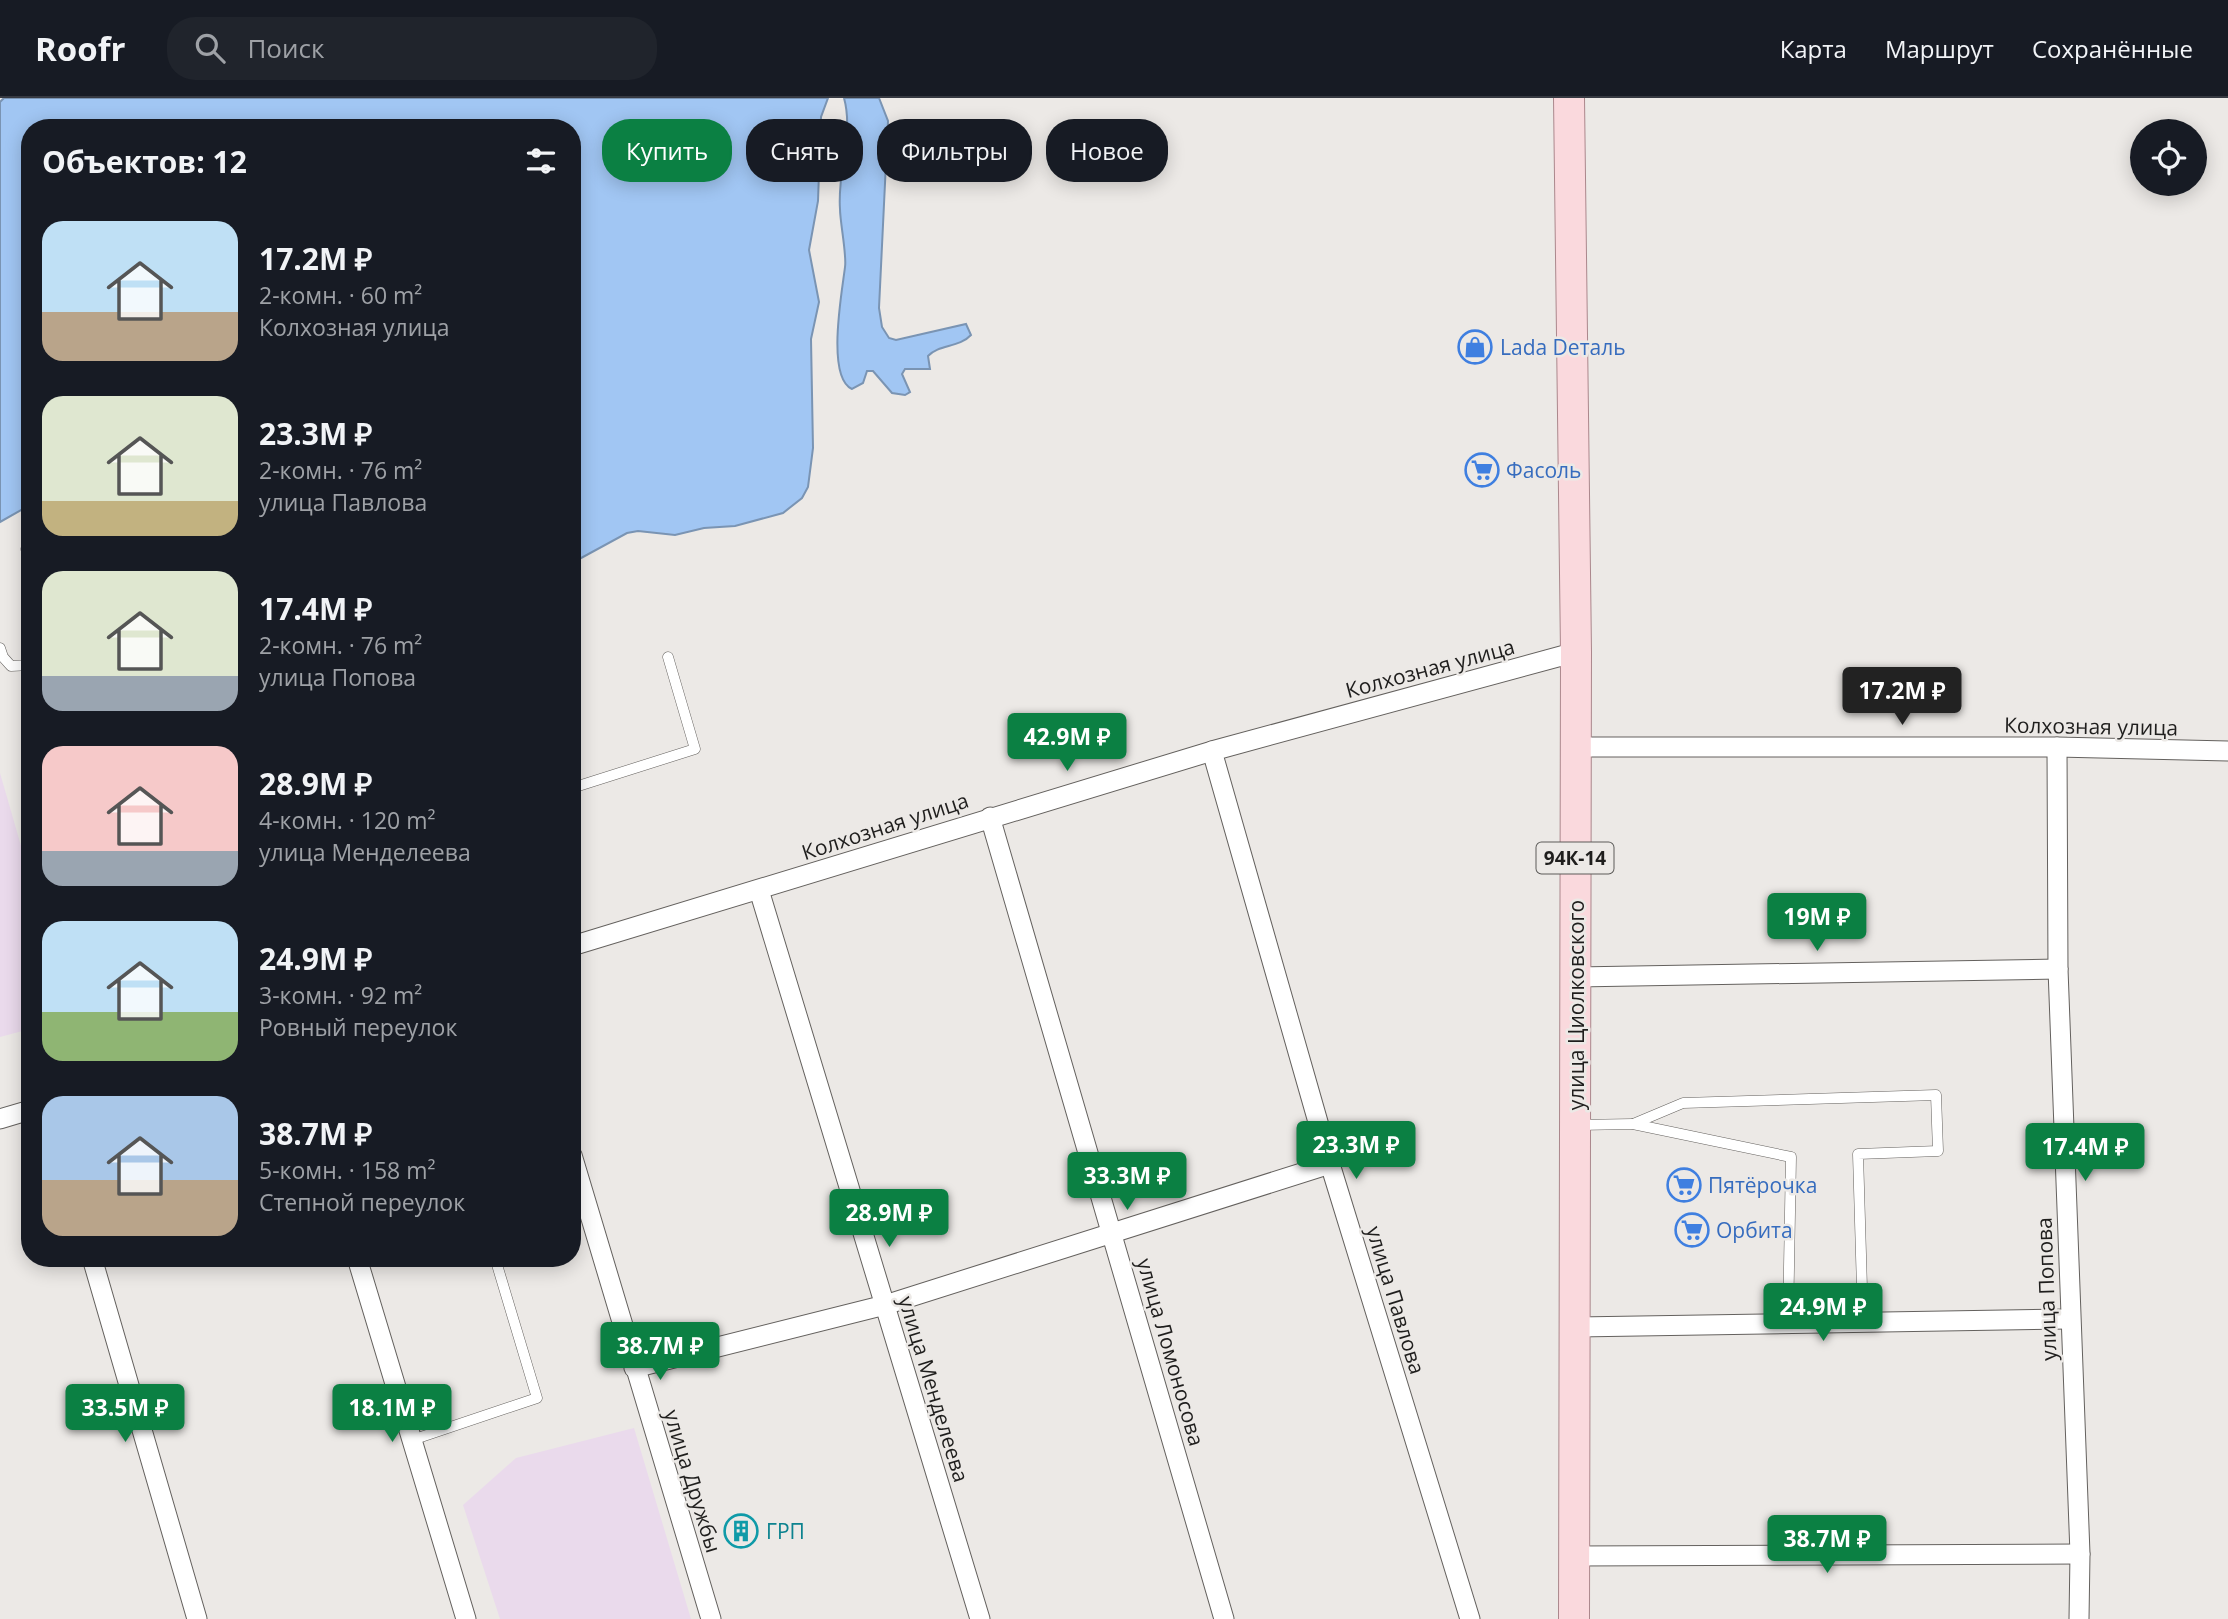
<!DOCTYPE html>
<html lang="ru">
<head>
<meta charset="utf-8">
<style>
  body { margin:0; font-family:"Open Sans",sans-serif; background:#20242c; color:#f1f3f6; height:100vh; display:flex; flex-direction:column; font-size:26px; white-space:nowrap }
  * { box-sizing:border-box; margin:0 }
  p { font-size:23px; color:#9ea1a6 }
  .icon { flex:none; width:38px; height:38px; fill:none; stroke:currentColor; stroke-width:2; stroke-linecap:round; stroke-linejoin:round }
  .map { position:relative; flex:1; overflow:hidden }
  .panel { position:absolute; left:21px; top:21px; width:560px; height:1148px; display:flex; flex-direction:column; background:#171b24; border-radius:28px; box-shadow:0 4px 18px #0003 }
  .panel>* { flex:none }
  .banner { position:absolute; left:602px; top:21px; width:665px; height:63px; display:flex; gap:14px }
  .fabs { position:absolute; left:2130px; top:21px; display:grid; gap:14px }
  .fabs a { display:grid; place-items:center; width:77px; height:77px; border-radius:50%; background:#171b24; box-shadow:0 4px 18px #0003; font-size:35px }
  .price { position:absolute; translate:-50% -60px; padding:0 16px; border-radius:7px; background:#0b8043; color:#fff; font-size:23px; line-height:46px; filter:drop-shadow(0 2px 4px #0008) }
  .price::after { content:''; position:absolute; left:50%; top:42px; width:21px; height:16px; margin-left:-10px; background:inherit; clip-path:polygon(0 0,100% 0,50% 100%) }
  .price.selected { background:#222; color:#fff }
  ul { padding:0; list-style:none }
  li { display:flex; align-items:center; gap:21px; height:175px; padding:0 21px }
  li span { display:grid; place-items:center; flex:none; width:196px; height:140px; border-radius:21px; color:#555 }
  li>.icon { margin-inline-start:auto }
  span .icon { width:84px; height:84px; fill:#fffc; stroke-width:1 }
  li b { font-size:30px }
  h2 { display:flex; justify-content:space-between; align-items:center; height:84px; padding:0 21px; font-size:30px }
  .chip { padding:0 24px; border-radius:28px; background:#171b24; box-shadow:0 4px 18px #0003; font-size:24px; line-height:63px }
  .chip.selected { background:#0b8043; color:#fff }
  header { display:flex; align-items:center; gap:42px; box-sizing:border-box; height:98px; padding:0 35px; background:#171b24; border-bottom:2px solid #363941 }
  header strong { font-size:33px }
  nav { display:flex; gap:38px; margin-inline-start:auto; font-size:24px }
  .search { width:490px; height:63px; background:#20242c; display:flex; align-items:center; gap:18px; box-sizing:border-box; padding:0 24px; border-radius:28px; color:#9ea1a6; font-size:26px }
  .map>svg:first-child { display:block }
  .education { fill:#eadaec }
  .water { fill:#a1c6f3; stroke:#7a94b3; stroke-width:2 }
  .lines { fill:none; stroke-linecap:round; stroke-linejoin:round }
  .lane-casing { stroke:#64615e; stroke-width:11 }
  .street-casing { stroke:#64615e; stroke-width:21 }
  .primary-casing { stroke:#ab878c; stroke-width:32 }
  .lane { stroke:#fff; stroke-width:10 }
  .street { stroke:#fff; stroke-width:19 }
  .primary { stroke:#fad9dd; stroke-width:30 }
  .labels { text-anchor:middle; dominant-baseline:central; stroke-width:5; stroke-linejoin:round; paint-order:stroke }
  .shield { fill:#ece9e6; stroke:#5c5b59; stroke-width:2 }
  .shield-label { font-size:19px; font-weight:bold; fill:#1f1e1d }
  .shop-label { font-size:21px; fill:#366cbe; stroke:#ece9e6; text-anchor:start }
  .street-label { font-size:21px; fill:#1f1e1d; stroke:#ece9e6 }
  .culture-label { font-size:21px; fill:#0d838f; stroke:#ece9e6; text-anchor:start }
</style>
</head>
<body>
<header>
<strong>Roofr</strong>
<div class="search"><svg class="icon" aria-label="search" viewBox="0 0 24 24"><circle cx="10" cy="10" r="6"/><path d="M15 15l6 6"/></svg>Поиск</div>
<nav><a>Карта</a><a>Маршрут</a><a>Сохранённые</a></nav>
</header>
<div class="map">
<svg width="2228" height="1521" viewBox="0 0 2228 1521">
  <rect width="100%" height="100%" fill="#ece9e6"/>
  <g class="education">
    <polygon points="0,675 30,779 30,931 0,939"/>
    <polygon points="634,1330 691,1521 500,1521 463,1407 516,1360"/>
  </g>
  <g class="water">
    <polygon points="4,0 828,0 821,19 818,103 809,152 819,204 811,241 813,350 808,389 802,400 783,415 735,428 704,430 675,437 638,433 627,435 572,465 572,30 30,30 30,407 0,424 0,4"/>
    <path d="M844 0H879L888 23 879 210 882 229 889 240 896 242 966 226 971 237C959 250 939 246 928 258L930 271H905L902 276 910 294 905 297 892 295 873 273H867L863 285 852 291C826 279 842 194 845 169 847 158 840 124 840 111 837 73 854 36 844 0Z"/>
  </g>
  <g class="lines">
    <defs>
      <g id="lane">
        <polyline points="26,451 30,450"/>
        <polyline points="0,550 3,559 11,568 30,567"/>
        <polyline points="572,690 695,651 668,559"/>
        <polyline points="1633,1026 1683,1005 1936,997 1938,1053 1858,1056 1863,1224"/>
        <polyline points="1577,1027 1633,1026 1791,1059 1788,1225"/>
        <polyline points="412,1342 537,1300 495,1160"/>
      </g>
      <g id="street">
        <polyline points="1575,649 2057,649 2228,653"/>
        <polyline points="2057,649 2058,871 2080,1456 2079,1521"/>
        <polyline points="1212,653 1330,1066 1470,1521"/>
        <polyline points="990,719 1224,1521"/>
        <polyline points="759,792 980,1521"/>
        <polyline points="572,848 1212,653 1576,554"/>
        <polyline points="1576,879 2058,871"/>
        <polyline points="0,1021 30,1012"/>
        <polyline points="572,1057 711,1521"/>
        <polyline points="92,1160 197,1521"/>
        <polyline points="357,1160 466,1521"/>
        <polyline points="1577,1229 2069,1221"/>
        <polyline points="634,1270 885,1207 1330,1066"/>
        <polyline points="1574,1458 2080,1456"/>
      </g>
      <polyline id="primary" points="1569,0 1576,554 1574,1521"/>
    </defs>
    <use href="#lane" class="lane-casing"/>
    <use href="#street" class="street-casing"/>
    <use href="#primary" class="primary-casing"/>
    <use href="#lane" class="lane"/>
    <use href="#street" class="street"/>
    <use href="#primary" class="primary"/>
  </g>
  <defs>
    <symbol id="shop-ring" viewBox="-11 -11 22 22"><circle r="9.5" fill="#ece9e6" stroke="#3f7fe0" stroke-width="1.5"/><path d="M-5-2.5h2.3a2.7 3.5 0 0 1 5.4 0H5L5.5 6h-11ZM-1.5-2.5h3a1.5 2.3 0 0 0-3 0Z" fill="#3f7fe0"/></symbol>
    <symbol id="supermarket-ring" viewBox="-11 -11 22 22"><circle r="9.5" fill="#ece9e6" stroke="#3f7fe0" stroke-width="1.5"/><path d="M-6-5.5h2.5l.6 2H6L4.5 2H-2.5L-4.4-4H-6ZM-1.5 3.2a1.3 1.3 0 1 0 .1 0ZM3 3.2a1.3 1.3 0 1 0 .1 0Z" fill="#3f7fe0"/></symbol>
    <symbol id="building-ring" viewBox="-11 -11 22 22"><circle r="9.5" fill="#ece9e6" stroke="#0f9aa8" stroke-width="1.5"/><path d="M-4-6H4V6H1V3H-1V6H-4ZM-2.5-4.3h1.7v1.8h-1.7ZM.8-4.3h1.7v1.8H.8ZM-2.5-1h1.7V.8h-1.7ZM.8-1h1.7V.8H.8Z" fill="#0f9aa8"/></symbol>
  </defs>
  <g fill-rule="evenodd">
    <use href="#shop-ring" x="1456" y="230" width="38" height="38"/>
    <use href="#supermarket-ring" x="1463" y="353" width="38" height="38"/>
    <use href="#supermarket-ring" x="1665" y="1068" width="38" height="38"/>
    <use href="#supermarket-ring" x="1673" y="1113" width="38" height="38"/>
    <use href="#building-ring" x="722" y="1414" width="38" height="38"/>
  </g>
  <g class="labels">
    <rect class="shield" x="1536.5" y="744.5" width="77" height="31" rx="5"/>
    <g class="shield-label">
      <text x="1575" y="760">94К-14</text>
    </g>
    <g class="shop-label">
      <text x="1500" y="249">Lada Dеталь</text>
      <text x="1506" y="372">Фасоль</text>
      <text x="1708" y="1087">Пятёрочка</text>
      <text x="1716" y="1132">Орбита</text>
    </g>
    <g class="street-label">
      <text transform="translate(1430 570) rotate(-15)">Колхозная улица</text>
      <text transform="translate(2091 628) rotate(1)">Колхозная улица</text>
      <text transform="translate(885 728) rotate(-18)">Колхозная улица</text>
      <text transform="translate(1576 907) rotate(-90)">улица Циолковского</text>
      <text transform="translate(2046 1191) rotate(-92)">улица Попова</text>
      <text transform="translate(1396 1202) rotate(73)">улица Павлова</text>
      <text transform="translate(1171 1254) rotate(74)">улица Ломоносова</text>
      <text transform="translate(934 1291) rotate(73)">улица Менделеева</text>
      <text transform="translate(693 1383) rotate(73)">улица Дружбы</text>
    </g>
    <g class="culture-label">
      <text x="766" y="1433">ГРП</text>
    </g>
  </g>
</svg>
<div class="fabs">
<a><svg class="icon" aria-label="locate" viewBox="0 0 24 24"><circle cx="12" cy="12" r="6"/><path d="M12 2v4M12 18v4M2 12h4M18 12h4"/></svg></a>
</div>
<b class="price selected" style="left:1902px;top:629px">17.2M ₽</b>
<b class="price" style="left:1067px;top:675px">42.9M ₽</b>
<b class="price" style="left:1817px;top:855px">19M ₽</b>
<b class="price" style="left:1356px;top:1083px">23.3M ₽</b>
<b class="price" style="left:2085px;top:1085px">17.4M ₽</b>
<b class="price" style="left:1127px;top:1114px">33.3M ₽</b>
<b class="price" style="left:889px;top:1151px">28.9M ₽</b>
<b class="price" style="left:1823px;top:1245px">24.9M ₽</b>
<b class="price" style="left:660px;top:1284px">38.7M ₽</b>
<b class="price" style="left:125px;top:1346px">33.5M ₽</b>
<b class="price" style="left:392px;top:1346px">18.1M ₽</b>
<b class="price" style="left:1827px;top:1477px">38.7M ₽</b>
<div class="banner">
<a class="chip selected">Купить</a>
<a class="chip">Снять</a>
<a class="chip">Фильтры</a>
<a class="chip">Новое</a>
</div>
<section class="panel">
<h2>Объектов: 12<svg class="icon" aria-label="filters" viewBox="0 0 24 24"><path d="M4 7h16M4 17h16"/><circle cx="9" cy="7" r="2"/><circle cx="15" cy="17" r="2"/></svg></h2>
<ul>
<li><span style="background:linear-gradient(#bfe0f5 65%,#b9a48a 0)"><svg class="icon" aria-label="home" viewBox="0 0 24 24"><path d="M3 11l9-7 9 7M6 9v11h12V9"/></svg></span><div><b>17.2M ₽</b><p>2-комн. · 60 m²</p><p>Колхозная улица</p></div></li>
<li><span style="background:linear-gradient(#dfe7d0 75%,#c2b280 0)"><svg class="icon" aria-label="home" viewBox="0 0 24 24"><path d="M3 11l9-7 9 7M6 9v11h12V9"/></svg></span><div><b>23.3M ₽</b><p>2-комн. · 76 m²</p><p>улица Павлова</p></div></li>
<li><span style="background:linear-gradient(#dfe7d0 75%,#9aa5b1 0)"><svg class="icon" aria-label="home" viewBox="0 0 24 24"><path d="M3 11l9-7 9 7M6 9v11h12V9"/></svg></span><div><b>17.4M ₽</b><p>2-комн. · 76 m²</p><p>улица Попова</p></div></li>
<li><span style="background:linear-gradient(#f6c9c9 75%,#9aa5b1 0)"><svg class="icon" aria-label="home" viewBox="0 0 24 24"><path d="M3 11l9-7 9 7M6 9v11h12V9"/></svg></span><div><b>28.9M ₽</b><p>4-комн. · 120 m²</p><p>улица Менделеева</p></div></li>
<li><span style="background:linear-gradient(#bfe0f5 65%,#8fb573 0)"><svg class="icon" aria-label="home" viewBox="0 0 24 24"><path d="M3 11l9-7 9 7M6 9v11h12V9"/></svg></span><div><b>24.9M ₽</b><p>3-комн. · 92 m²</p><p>Ровный переулок</p></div></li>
<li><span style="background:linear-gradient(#a9c7e8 60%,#b9a48a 0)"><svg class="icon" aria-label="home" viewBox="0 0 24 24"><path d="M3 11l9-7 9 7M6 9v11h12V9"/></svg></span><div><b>38.7M ₽</b><p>5-комн. · 158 m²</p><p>Степной переулок</p></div></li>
</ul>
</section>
</div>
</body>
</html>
